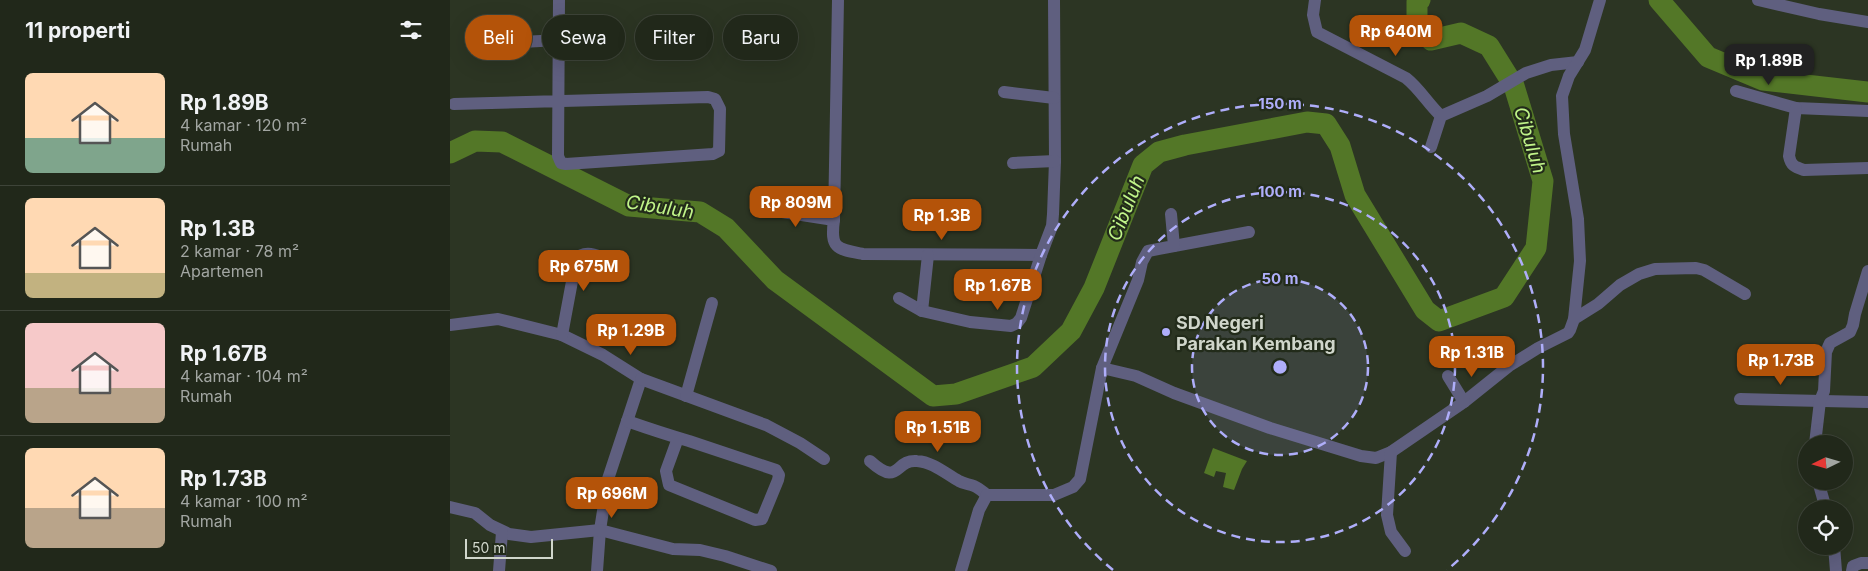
<!DOCTYPE html>
<html lang="id">
<head>
<meta charset="utf-8">
<style>
  body { margin:0; font-family:Inter,sans-serif; background:#293023; color:#f1f3f6; height:100vh; display:flex; flex-direction:column; font-size:19px; white-space:nowrap }
  * { box-sizing:border-box; margin:0 }
  p { font-size:16px; color:#a2a6a2 }
  .icon { flex:none; width:28px; height:28px; fill:none; stroke:currentColor; stroke-width:2; stroke-linecap:round; stroke-linejoin:round }
  .map { position:relative; flex:1; overflow:hidden }
  .drawer { display:flex; flex-direction:column; background:#21281a; width:450px }
  .drawer>* { flex:none }
  .top-card { position:absolute; left:15px; top:15px; width:475px; height:45px; display:flex; gap:10px }
  .needle { width:32px; rotate:265deg }
  .tools { position:absolute; left:1348px; top:435px; display:grid; gap:10px }
  .tools a { display:grid; place-items:center; width:55px; height:55px; border-radius:50%; background:#21281a; box-shadow:0 5px 20px #0002,0 0 0 1px #3e4439; font-size:25px }
  .scale { position:absolute; left:15px; bottom:12px; width:88px; box-sizing:border-box; padding-left:5px; border:2px solid #d0d6cb; border-top:0; font-size:14px; line-height:18px; white-space:nowrap; color:#d0d6cb; -webkit-text-stroke:4px #222b1a; paint-order:stroke }
  .price { position:absolute; translate:-50% -42px; padding:0 11px; border-radius:10px; background:#b45309; color:#fff; font-size:16px; line-height:32px; filter:drop-shadow(0 1px 2px #0008) }
  .price::after { content:''; position:absolute; left:50%; top:30px; width:15px; height:11px; margin-left:-8px; background:inherit; clip-path:polygon(0 0,100% 0,50% 100%) }
  .price.selected { background:#222; color:#fff }
  ul { padding:0; list-style:none }
  li { display:flex; align-items:center; gap:15px; height:125px; padding:0 25px }
  li+li { border-top:1px solid #3e4439 }
  li span { display:grid; place-items:center; flex:none; width:140px; height:100px; border-radius:8px; color:#555 }
  li>.icon { margin-inline-start:auto }
  span .icon { width:60px; height:60px; fill:#fffc; stroke-width:1 }
  li b { font-size:21px }
  h2 { display:flex; justify-content:space-between; align-items:center; height:60px; padding:0 25px; font-size:21px }
  .chip { padding:0 18px; border-radius:22px; background:#21281a; box-shadow:0 5px 20px #0002,0 0 0 1px #3e4439; font-size:18px; line-height:45px }
  .chip.selected { background:#b45309; color:#fff }
  main { display:flex; flex:1; min-height:0 }
  .map>svg:first-child { display:block }
  .water { fill:#537727 }
  .lines { fill:none; stroke-linecap:round; stroke-linejoin:round }
  .river { stroke:#537727; stroke-width:21 }
  .minor { stroke:#5f5f7f; stroke-width:12 }
  .ring { fill:none; stroke:#afaefa; stroke-width:2.5; stroke-dasharray:9 6 }
  .poi-dot { fill:#afaefa; stroke:#222b1a; stroke-width:2 }
  .labels { text-anchor:middle; dominant-baseline:central; stroke-width:4.5; stroke-linejoin:round; paint-order:stroke }
  .poi-label { font-size:18px; font-weight:bold; fill:#d0d6cb; stroke:#222b1a; text-anchor:start }
  .water-label { font-size:19px; font-style:italic; fill:#c0f489; stroke:#222b1a }
  .centre { fill:#afaefa; stroke:#222b1a; stroke-width:2.5 }
  .ring-label { font-size:15px; text-anchor:middle; font-weight:bold; fill:#afaefa; stroke:#222b1a; stroke-width:4.5; stroke-linejoin:round; paint-order:stroke }
</style>
</head>
<body>
<main>
<section class="drawer">
<h2>11 properti<svg class="icon" aria-label="filters" viewBox="0 0 24 24"><path d="M4 7h16M4 17h16"/><circle cx="9" cy="7" r="2"/><circle cx="15" cy="17" r="2"/></svg></h2>
<ul>
<li><span style="background:linear-gradient(#ffd9b3 65%,#7fa58c 0)"><svg class="icon" aria-label="home" viewBox="0 0 24 24"><path d="M3 11l9-7 9 7M6 9v11h12V9"/></svg></span><div><b>Rp 1.89B</b><p>4 kamar · 120 m²</p><p>Rumah</p></div></li>
<li><span style="background:linear-gradient(#ffd9b3 75%,#c2b280 0)"><svg class="icon" aria-label="home" viewBox="0 0 24 24"><path d="M3 11l9-7 9 7M6 9v11h12V9"/></svg></span><div><b>Rp 1.3B</b><p>2 kamar · 78 m²</p><p>Apartemen</p></div></li>
<li><span style="background:linear-gradient(#f6c9c9 65%,#b9a48a 0)"><svg class="icon" aria-label="home" viewBox="0 0 24 24"><path d="M3 11l9-7 9 7M6 9v11h12V9"/></svg></span><div><b>Rp 1.67B</b><p>4 kamar · 104 m²</p><p>Rumah</p></div></li>
<li><span style="background:linear-gradient(#ffd9b3 60%,#b9a48a 0)"><svg class="icon" aria-label="home" viewBox="0 0 24 24"><path d="M3 11l9-7 9 7M6 9v11h12V9"/></svg></span><div><b>Rp 1.73B</b><p>4 kamar · 100 m²</p><p>Rumah</p></div></li>
</ul>
</section>
<div class="map">
<svg width="1418" height="571" viewBox="0 0 1418 571">
  <rect width="100%" height="100%" fill="#2c3523"/>
  <polygon class="water" points="763,448 797,461 792,469 784,490 773,487 776,473 766,471 764,477 754,473"/>
  <g class="lines">
    <g class="river">
      <polyline points="1209,0 1258,57 1313,80 1418,92"/>
      <polyline points="0,153 25,141 52,142 179,206 250,212 276,228 325,280 483,396 506,394 583,367 621,331 644,288 693,165 709,152 735,145 857,122 876,124 890,146 905,195 975,310 989,321 1054,297 1086,248 1093,181 1064,86 1039,46 1011,33 981,40 967,24 967,2 970,0"/>
    </g>
    <g class="minor">
      <path d="M388 0 384 220C380 249 387 249 413 254L591 255 602 226 603 214 605 161 604 0"/>
      <path d="M865 0 863 15 867 32 956 78C970 89 978 104 991 116"/>
      <polyline points="1308,0 1369,14 1418,22"/>
      <polyline points="32,44 109,40"/>
      <polyline points="1286,91 1346,108 1418,111"/>
      <polyline points="554,92 604,98"/>
      <polyline points="4,104 258,97 265,99 270,109 269,151 263,154 116,164 111,163 108,156 109,0"/>
      <path d="M1346 108 1339 156C1341 166 1345 167 1354 170L1418 168"/>
      <polyline points="981,147 991,116 1037,96 1076,73 1101,65 1128,62"/>
      <polyline points="563,163 605,161"/>
      <polyline points="313,209 384,220"/>
      <polyline points="724,246 799,232"/>
      <polyline points="449,298 472,311 478,255"/>
      <polyline points="472,311 520,322 561,326 567,323 571,318 591,255"/>
      <polyline points="1124,319 1148,304 1170,285 1189,274 1205,269 1246,268 1254,270 1295,294"/>
      <polyline points="0,325 48,319 112,335 153,355 191,379 158,479 150,530 147,571"/>
      <path d="M112 335 126 260C135 247 153 258 164 262"/>
      <polyline points="652,368 686,376 724,393 820,428 911,456 926,458 941,452 1014,402 1059,366 1088,348 1118,333 1120,330 1124,319 1130,261 1128,219 1114,134 1112,96 1119,76 1135,50 1150,0"/>
      <polyline points="998,376 1014,402"/>
      <polyline points="191,379 316,425 350,443 374,459"/>
      <polyline points="236,396 262,303"/>
      <polyline points="1290,399 1418,402"/>
      <path d="M177 421C197 428 218 435 239 441L326 470 329 475 328 480 312 519 305 520 219 485 216 471 228 438"/>
      <polyline points="1365,444 1370,401 1374,391 1376,352 1380,343 1400,332 1403,325 1405,314 1418,271"/>
      <polyline points="941,452 937,515 941,532 955,551"/>
      <path d="M420 461C450 488 444 459 467 461 483 462 496 474 509 481 514 484 519 484 524 486 529 488 533 492 537 495"/>
      <polyline points="1368,481 1376,509"/>
      <polyline points="0,507 25,513 40,525 59,534 81,537 150,530 223,549 250,550 275,556 321,571"/>
      <polyline points="1384,546 1386,571"/>
      <polyline points="49,571 52,532"/>
      <polyline points="511,571 529,510 537,495 604,495 623,487 630,479 652,368 688,280 692,262 698,251 724,246 721,214"/>
      <polyline points="1402,571 1403,566 1411,563 1418,563"/>
    </g>
  </g>
  <circle cx="830" cy="367" r="88" fill="#afaefa" fill-opacity=".12"/>
  <g class="ring">
    <circle cx="830" cy="367" r="88"/>
    <circle cx="830" cy="367" r="175"/>
    <path d="M663 570A263 263 0 1 1 997 570"/>
  </g>
  <circle class="poi-dot" cx="716" cy="332" r="5"/>
  <g class="labels">
    <g class="poi-label">
      <text x="726" y="322">SD Negeri<tspan x="726" dy="21">Parakan Kembang</tspan></text>
    </g>
    <g class="water-label">
      <text transform="translate(1080 140) rotate(73)">Cibuluh</text>
      <text transform="translate(210 207) rotate(9)">Cibuluh</text>
      <text transform="translate(676 208) rotate(-68)">Cibuluh</text>
    </g>
  </g>
  <circle cx="830" cy="367" r="8" class="centre"/>
  <g class="ring-label">
    <text x="830" y="109">150 m</text>
    <text x="830" y="197">100 m</text>
    <text x="830" y="284">50 m</text>
  </g>
</svg>
<div class="tools">
<a><svg class="needle" viewBox="-14 -14 28 28"><path d="M0-13l5 13h-10z" fill="#e53935"/><path d="M0 13l5-13h-10z" fill="#a2a6a2"/></svg></a>
<a><svg class="icon" aria-label="locate" viewBox="0 0 24 24"><circle cx="12" cy="12" r="6"/><path d="M12 2v4M12 18v4M2 12h4M18 12h4"/></svg></a>
</div>
<div class="scale">50 m</div>
<b class="price" style="left:946px;top:57px">Rp 640M</b>
<b class="price selected" style="left:1319px;top:86px">Rp 1.89B</b>
<b class="price" style="left:346px;top:228px">Rp 809M</b>
<b class="price" style="left:492px;top:241px">Rp 1.3B</b>
<b class="price" style="left:134px;top:292px">Rp 675M</b>
<b class="price" style="left:548px;top:311px">Rp 1.67B</b>
<b class="price" style="left:181px;top:356px">Rp 1.29B</b>
<b class="price" style="left:1022px;top:378px">Rp 1.31B</b>
<b class="price" style="left:1331px;top:386px">Rp 1.73B</b>
<b class="price" style="left:488px;top:453px">Rp 1.51B</b>
<b class="price" style="left:162px;top:519px">Rp 696M</b>
<div class="top-card">
<a class="chip selected">Beli</a>
<a class="chip">Sewa</a>
<a class="chip">Filter</a>
<a class="chip">Baru</a>
</div>
</div>
</main>
</body>
</html>
